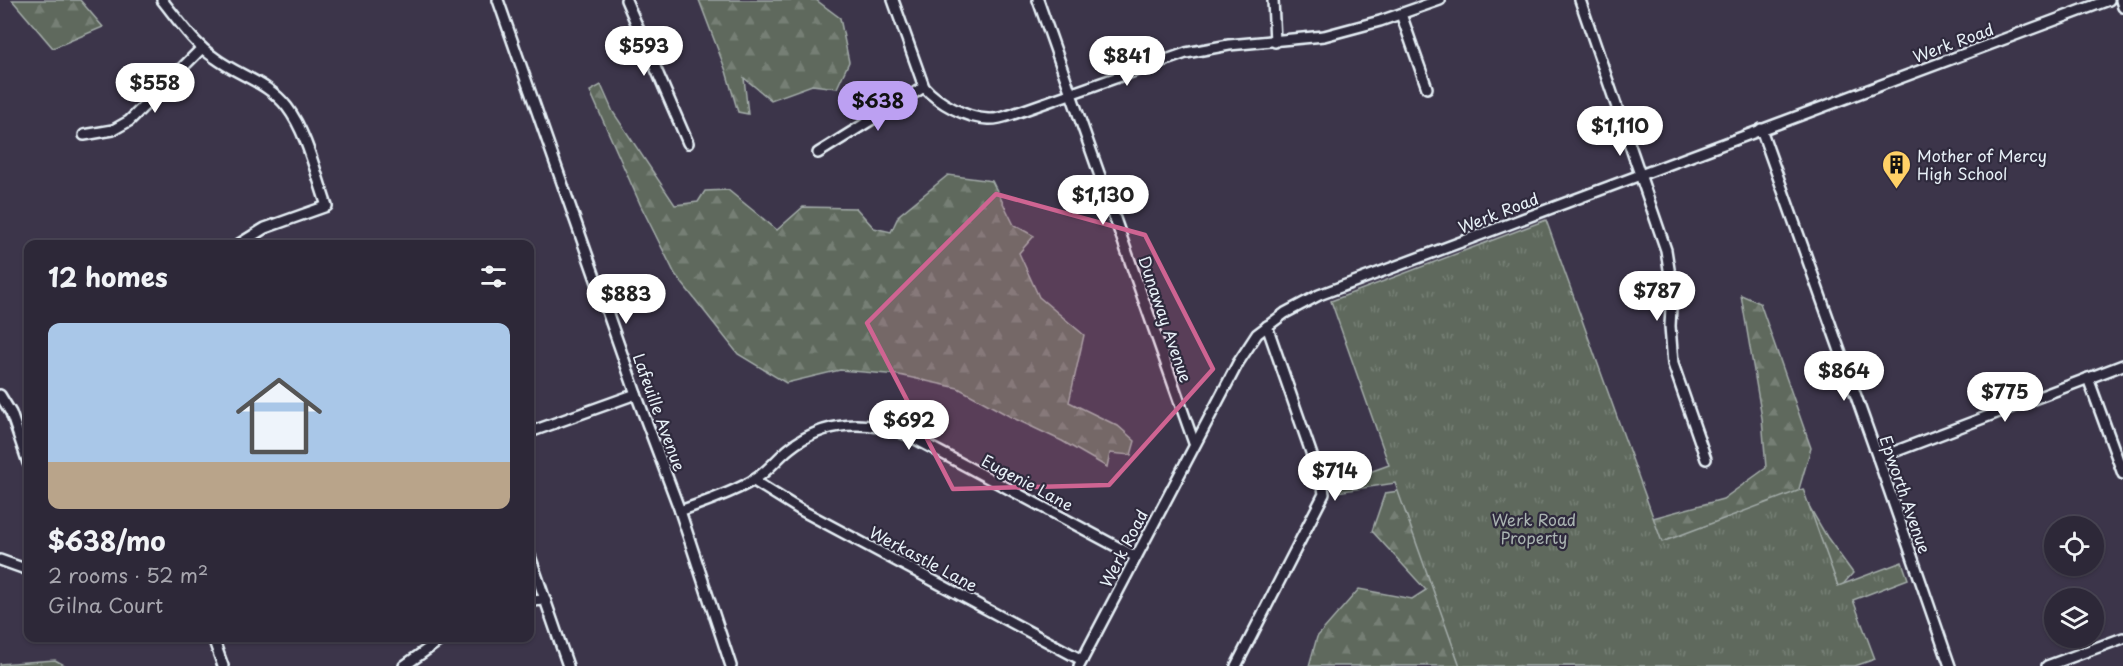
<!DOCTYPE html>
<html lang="en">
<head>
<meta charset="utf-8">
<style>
  body { margin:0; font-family:"Playpen Sans",sans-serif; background:#393443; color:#f1f3f6; height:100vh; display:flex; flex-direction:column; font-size:22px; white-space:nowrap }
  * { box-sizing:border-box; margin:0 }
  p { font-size:20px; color:#a7a6ae }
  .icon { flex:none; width:33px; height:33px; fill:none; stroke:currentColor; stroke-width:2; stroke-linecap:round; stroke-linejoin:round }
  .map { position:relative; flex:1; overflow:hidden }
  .sheet { position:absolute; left:24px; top:240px; width:510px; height:402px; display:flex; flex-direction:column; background:#2d2838; border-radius:12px; box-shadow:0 2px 4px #0004,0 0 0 2px #484453 }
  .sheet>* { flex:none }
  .buttons { position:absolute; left:2044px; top:516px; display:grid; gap:12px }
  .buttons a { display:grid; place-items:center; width:60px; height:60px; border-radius:50%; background:#2d2838; box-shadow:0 2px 4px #0004,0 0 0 2px #484453; font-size:30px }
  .price { position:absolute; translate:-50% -51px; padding:0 14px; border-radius:21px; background:#fff; color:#222; font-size:20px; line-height:39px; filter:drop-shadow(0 2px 3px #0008) }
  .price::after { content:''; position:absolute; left:50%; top:36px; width:18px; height:14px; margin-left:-9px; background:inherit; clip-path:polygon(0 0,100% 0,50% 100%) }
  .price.selected { background:#bca0f2; color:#111 }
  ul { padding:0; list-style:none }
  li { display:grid; align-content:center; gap:12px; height:318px; padding:0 24px }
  li span { display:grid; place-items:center; height:186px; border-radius:12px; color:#555 }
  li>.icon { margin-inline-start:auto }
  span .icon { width:108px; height:108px; fill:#fffc; stroke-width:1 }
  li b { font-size:26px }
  h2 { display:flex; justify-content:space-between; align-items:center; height:72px; padding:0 24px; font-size:26px }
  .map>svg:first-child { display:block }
  .forest { fill:url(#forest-firs); stroke:#a4adaa; stroke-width:1.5 }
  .park { fill:url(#park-tufts); stroke:#a4adaa; stroke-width:1.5 }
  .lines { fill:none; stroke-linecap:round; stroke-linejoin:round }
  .minor-casing { stroke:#e8f1f8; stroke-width:14 }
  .minor { stroke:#2f2a3d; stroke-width:9 }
  .marked { fill:#cf6492; fill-opacity:0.2; stroke:#cf6492; stroke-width:4.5; stroke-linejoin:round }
  .labels { text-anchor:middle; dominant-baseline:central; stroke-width:4.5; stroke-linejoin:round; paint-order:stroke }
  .street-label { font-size:16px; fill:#e8f1f8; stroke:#2f2a3d }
  .poi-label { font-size:16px; fill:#e8f1f8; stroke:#2f2a3d; text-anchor:start }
  .park-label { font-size:16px; fill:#aab4b2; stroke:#2f2a3d }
</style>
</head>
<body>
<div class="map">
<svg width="2123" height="666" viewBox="0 0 2123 666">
  <defs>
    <pattern id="forest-firs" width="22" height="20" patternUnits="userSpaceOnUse" patternTransform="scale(1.5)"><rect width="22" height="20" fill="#5f695d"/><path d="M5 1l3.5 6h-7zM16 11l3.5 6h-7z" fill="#767f75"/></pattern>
    <pattern id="park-tufts" width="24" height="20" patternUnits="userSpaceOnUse" patternTransform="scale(1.5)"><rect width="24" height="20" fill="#5f695d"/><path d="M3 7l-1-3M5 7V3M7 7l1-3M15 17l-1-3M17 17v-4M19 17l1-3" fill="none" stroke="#767f75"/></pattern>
  </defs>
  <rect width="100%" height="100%" fill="#3c354a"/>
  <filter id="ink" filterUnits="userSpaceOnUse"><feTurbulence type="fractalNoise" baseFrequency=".0167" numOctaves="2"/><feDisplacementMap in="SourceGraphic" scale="12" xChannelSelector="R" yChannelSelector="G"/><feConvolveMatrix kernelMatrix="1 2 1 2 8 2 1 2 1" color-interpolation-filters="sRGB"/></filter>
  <g filter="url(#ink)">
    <g class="forest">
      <polygon points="12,0 80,0 103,27 53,48"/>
      <polygon points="699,0 816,0 840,18 849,62 837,88 812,85 771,100 744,78 748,114 738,112 726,71"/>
      <polygon points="601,85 613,112 675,205 698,202 705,191 728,190 777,230 803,207 856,208 874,228 891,232 899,215 948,175 992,181 1014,225 1034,236 1019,253 1039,297 1084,335 1069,402 1118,426 1135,441 1131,455 1110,453 1107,467 1062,441 1011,417 958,388 899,375 840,370 786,383 738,354 675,274 641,206 590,91"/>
      <polygon points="1741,295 1760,303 1811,448 1799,489 1827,537 1853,573 1832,597 1830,666 1309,666 1317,637 1359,589 1412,599 1426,590 1372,531 1385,493 1479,480 1653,518 1723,499 1766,468 1762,418"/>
      <polygon points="55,660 66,666 0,666 0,664"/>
    </g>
    <polygon class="park" points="1546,220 1662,542 1803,489 1838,586 1902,562 1908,579 1853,600 1875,659 1855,666 1460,666 1395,483 1337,492 1334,485 1389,465 1331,301"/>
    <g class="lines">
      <defs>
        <g id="minor">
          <path d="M162 0C178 20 194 44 215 58 239 76 268 82 287 107 307 133 316 175 327 206L265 228 239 244"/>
          <polyline points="498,0 636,394 680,511 731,666"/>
          <polyline points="626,0 688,143"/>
          <path d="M893 0 924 87C938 103 966 118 988 119 997 120 1007 116 1016 113L1186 53 1229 45 1324 36 1380 21 1440 0"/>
          <polyline points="1038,0 1194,443"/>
          <polyline points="1273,0 1275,42"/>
          <polyline points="1580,0 1666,250 1672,288 1670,326 1673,364 1706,459"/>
          <polyline points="2121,0 2123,7"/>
          <polyline points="1401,14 1427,88"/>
          <polyline points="1761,129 1878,458 1950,666"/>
          <polyline points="84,135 113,130 129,121 202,48"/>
          <polyline points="818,153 924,87"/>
          <polyline points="2088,378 2123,474"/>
          <polyline points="0,395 11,413 28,463"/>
          <polyline points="530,432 636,394"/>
          <polyline points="1878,458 2123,365"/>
          <polyline points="754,481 799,509 1082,660"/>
          <path d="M680 511C704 502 730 494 752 481 767 473 777 458 790 448 825 420 868 420 908 435L1136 557"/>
          <polyline points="530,556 568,666"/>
          <polyline points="0,560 28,570"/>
          <polyline points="530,601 545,600"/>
          <polyline points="213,638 223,666"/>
          <polyline points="404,666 443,638"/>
          <polyline points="1079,666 1238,363 1257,334 1285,313 1319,295 2109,0"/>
          <polyline points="1236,666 1324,494 1323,487 1267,326"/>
          <polyline points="2047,666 2123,638"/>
        </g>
      </defs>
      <use href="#minor" class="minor-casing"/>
      <use href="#minor" class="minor"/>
    </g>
  </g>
  <path class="marked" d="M996 194 1145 235 1213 369 1109 485 953 489 867 323Z"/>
  <defs>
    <symbol id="building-pin" viewBox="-11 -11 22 30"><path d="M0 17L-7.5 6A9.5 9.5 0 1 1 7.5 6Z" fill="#ffd166" stroke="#2f2a3d"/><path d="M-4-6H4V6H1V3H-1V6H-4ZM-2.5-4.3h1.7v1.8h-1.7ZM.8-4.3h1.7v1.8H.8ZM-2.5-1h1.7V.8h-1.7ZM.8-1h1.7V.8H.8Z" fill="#111"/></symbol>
  </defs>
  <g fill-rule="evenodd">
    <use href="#building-pin" x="1880" y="148" width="33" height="45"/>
  </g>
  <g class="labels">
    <g class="street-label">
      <text transform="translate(1953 42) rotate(-20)">Werk Road</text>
      <text transform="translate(1498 212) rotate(-21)">Werk Road</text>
      <text transform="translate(1166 319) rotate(71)">Dunaway Avenue</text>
      <text transform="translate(660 412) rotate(70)">Lafeuille Avenue</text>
      <text transform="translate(1028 482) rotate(28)">Eugenie Lane</text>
      <text transform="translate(1906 494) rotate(71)">Epworth Avenue</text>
      <text transform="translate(1123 548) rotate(-63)">Werk Road</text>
      <text transform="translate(924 558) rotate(28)">Werkastle Lane</text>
    </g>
    <g class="poi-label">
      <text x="1917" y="155">Mother of Mercy<tspan x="1917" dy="18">High School</tspan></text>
    </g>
    <g class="park-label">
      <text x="1534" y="519">Werk Road<tspan x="1534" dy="18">Property</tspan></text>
    </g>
  </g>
</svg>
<div class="buttons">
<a><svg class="icon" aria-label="locate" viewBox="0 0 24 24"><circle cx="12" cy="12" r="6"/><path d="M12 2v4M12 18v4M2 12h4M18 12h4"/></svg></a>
<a><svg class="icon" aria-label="layers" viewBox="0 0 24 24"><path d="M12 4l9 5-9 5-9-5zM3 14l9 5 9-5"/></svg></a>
</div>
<b class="price" style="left:644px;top:77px">$593</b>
<b class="price" style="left:1127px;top:87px">$841</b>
<b class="price" style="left:155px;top:114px">$558</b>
<b class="price selected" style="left:878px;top:132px">$638</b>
<b class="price" style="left:1620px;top:157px">$1,110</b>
<b class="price" style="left:1103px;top:226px">$1,130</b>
<b class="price" style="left:1657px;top:322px">$787</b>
<b class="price" style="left:626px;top:325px">$883</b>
<b class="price" style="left:1844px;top:402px">$864</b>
<b class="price" style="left:2005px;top:423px">$775</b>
<b class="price" style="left:909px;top:451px">$692</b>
<b class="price" style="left:1335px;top:502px">$714</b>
<section class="sheet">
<h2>12 homes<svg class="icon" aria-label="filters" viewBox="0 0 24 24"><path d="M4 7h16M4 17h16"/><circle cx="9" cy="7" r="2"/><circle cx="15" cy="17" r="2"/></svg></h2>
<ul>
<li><span style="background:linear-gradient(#a9c7e8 75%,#b9a48a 0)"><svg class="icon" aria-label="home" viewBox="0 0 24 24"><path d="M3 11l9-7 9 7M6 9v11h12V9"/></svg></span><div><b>$638/mo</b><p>2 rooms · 52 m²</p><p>Gilna Court</p></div></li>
</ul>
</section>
</div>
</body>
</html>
